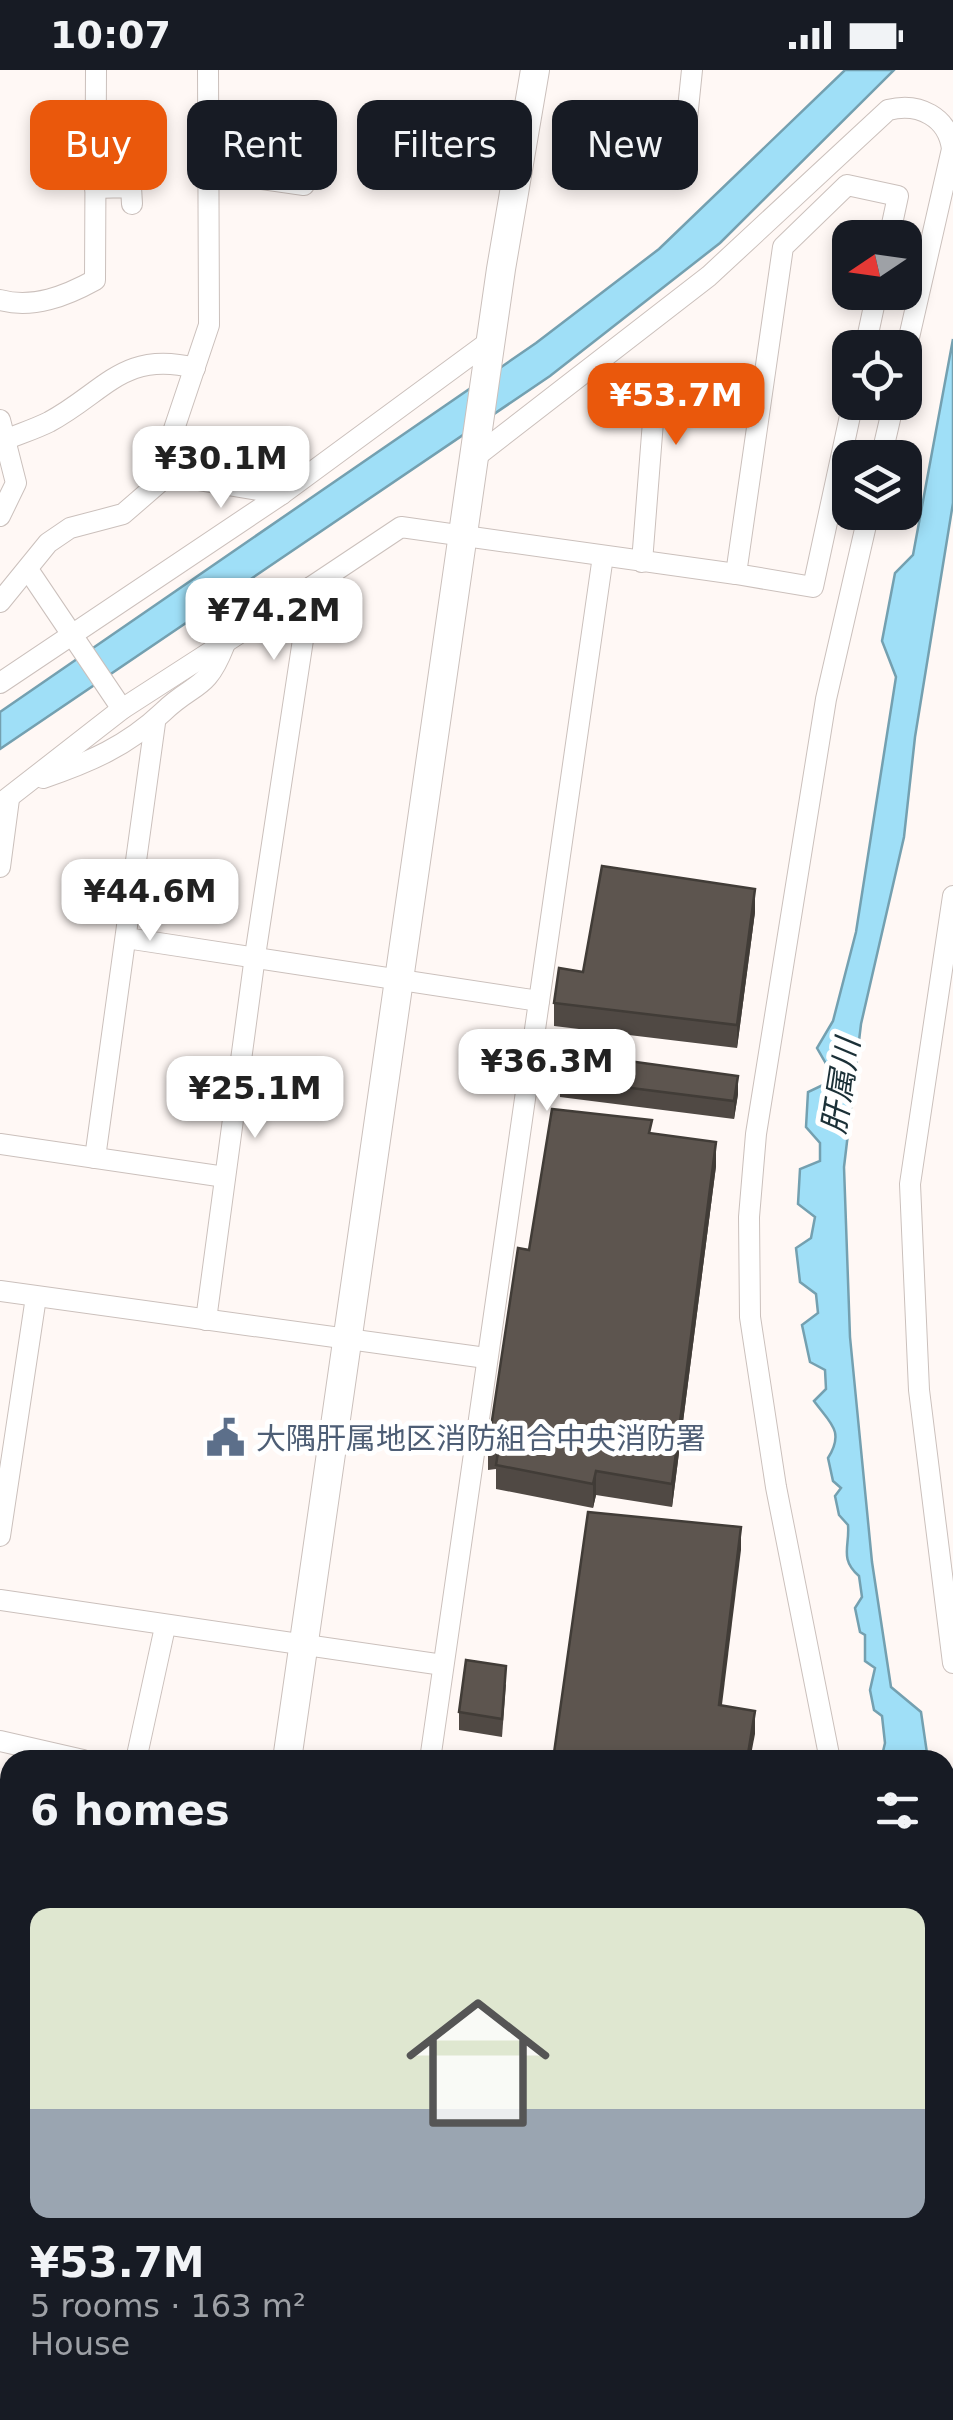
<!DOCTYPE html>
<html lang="en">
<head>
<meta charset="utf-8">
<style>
  body { margin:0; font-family:"DejaVu Sans","Noto Sans JP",sans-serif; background:#242831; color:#f1f3f6; height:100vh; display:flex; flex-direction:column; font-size:38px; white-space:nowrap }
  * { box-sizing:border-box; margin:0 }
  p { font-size:32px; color:#9ea1a6 }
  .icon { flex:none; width:55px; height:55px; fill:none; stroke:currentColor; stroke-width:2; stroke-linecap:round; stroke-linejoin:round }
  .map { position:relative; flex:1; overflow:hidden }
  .details { position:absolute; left:0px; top:1680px; width:955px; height:670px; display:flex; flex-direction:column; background:#171b24; border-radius:30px 30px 0 0; box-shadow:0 5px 15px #0003 }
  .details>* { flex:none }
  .guide { position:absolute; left:30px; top:30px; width:895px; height:90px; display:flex; gap:20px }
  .needle { width:65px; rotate:257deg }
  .tools { position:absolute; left:832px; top:150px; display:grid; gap:20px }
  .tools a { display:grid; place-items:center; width:90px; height:90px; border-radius:20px; background:#171b24; box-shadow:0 5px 15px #0003; font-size:50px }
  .price { position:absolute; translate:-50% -85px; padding:0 22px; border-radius:20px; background:#fff; color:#222; font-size:32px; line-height:65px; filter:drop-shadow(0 2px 5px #0008) }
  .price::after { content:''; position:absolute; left:50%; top:60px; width:30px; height:22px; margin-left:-15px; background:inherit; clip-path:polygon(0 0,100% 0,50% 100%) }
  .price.current { background:#ea580c; color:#fff }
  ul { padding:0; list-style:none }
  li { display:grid; align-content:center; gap:20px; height:530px; padding:0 30px }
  li span { display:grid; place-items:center; height:310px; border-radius:20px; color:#555 }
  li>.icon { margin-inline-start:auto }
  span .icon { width:180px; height:180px; fill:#fffc; stroke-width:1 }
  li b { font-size:42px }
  h2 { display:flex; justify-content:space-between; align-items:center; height:120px; padding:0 30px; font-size:42px }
  .tag { padding:0 35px; border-radius:20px; background:#171b24; box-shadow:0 5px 15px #0003; font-size:35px; line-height:90px }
  .tag.current { background:#ea580c; color:#fff }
  .status { display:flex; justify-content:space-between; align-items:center; height:70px; padding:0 50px; background:#171b24; direction:ltr }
  .status svg { height:28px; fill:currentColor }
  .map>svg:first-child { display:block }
  .water { fill:#9fdff7; stroke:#74a0b0; stroke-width:2.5 }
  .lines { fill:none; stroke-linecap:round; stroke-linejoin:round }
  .stream { stroke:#74a0b0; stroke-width:6 }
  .street-casing { stroke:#cbc0bc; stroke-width:22 }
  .secondary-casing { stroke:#cbc0bc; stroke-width:30 }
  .street { stroke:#fff; stroke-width:20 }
  .secondary { stroke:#fff; stroke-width:28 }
  .wall { fill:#504944 }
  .shaded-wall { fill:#413c37 }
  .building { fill:#5d554f; stroke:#413c37; stroke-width:2.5 }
  .labels { text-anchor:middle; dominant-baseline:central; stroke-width:10; stroke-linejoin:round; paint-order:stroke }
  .service-label { font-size:30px; fill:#4e5e75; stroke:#fff; text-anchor:start }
  .water-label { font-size:32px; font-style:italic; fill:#1b3037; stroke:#fff }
</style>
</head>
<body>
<div class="status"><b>10:07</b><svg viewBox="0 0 49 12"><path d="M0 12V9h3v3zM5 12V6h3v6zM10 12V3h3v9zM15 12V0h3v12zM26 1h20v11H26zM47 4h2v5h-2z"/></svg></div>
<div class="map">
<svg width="953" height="2350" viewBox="0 0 953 2350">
  <rect width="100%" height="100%" fill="#fff8f5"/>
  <g class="water">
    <polygon points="845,0 894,0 720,173 550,306 0,679 0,642 536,273 659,179"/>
    <path d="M953 269V433L915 667 904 767 861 954 844 1097 850 1267 872 1492 891 1617 921 1642 928 1690H881L885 1673 882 1646 874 1640 870 1620 875 1598 865 1591V1565L860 1562 855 1538 862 1527 859 1506C839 1489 850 1476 848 1455L839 1445 835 1426 841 1418 833 1411 828 1388C845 1361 830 1353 814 1331L826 1319 825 1300 810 1292 802 1255 818 1243 816 1224 800 1212 796 1178 811 1168 815 1147 798 1134 800 1099 820 1091V1073L806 1057 808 1022 825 1014 829 999 817 978 833 951 856 862 896 607 882 571 895 503 913 485Z"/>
    <polygon points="729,2340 807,2340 801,2350 724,2350"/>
  </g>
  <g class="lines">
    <polyline class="stream" points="291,2350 310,2340"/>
    <defs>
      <g id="street">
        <polyline points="683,87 692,0"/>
        <polyline points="207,101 304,115"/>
        <polyline points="95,118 131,117 132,134"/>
        <path d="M0 230C33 239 66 226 95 210L96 0"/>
        <polyline points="865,278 877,222"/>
        <polyline points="853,332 813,517 736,504 783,177 847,115 898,126 889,168"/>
        <polyline points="0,350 16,413 0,446"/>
        <path d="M5 370C19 364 35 359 49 352 105 322 123 280 195 298"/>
        <path d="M474 388 709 206 888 40C919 32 948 47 952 79L905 285"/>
        <polyline points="881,388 894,332"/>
        <polyline points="168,405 282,424"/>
        <polyline points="642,492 655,326 671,315 761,327"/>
        <polyline points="29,501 122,639"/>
        <polyline points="0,532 48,473 70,458 123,444 168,405 172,365 209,255 208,0"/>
        <polyline points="0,613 282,424 494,268"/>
        <path d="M43 708C90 692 127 676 163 642 194 612 206 622 224 576"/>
        <polyline points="0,734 122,639 311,517"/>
        <polyline points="0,797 9,729"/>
        <polyline points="953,826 910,1114 919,1320 953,1593"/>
        <polyline points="126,868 539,931"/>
        <polyline points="0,1074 225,1107"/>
        <polyline points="95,1088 155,653"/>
        <polyline points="0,1221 486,1288"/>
        <polyline points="206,1250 255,886 311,517 401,457 736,504"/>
        <polyline points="0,1466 36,1227"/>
        <polyline points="0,1530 443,1595"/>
        <polyline points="0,1671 83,1690"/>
        <polyline points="136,1690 165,1557"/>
        <polyline points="430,1690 603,486"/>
        <polyline points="830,1690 776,1417 750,1247 749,1147 756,1064 826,629 869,442"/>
        <polyline points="0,1846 10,1849"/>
        <polyline points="0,2201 10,2203"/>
        <polyline points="430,2340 435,2350"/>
        <polyline points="696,2350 701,2340"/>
      </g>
      <g id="secondary">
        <polyline points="287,1690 501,199 535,0"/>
        <polyline points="945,2056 953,2057"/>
        <polyline points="58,2350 63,2340"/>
      </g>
    </defs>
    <use href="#street" class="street-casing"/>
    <use href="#secondary" class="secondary-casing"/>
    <use href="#street" class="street"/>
    <use href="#secondary" class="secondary"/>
  </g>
  <g class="wall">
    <polygon points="755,842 737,978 554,956 554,933 583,902"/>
    <polygon points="560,1009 738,1024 734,1049 560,1027"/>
    <polygon points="652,1064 716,1096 672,1437 596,1425 593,1438 496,1419 496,1399 488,1400 488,1377 529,1180"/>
    <polygon points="506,1614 502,1667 459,1660 459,1642"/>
  </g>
  <g class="shaded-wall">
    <polygon points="755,819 755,842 737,978 737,955"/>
    <polygon points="738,1006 738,1024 734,1049 734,1031"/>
    <polygon points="716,1072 716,1096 672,1437 672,1414"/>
    <polygon points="596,1401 596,1425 593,1438 593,1414"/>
    <polygon points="741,1457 741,1480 719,1659 719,1635"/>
    <polygon points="755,1641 755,1664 750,1690 747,1690"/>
  </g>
  <g class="building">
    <polygon points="602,796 755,819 737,955 554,933 559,898 583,902"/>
    <polygon points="563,982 738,1006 734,1031 560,1009"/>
    <polygon points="552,1039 652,1050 649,1063 716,1072 672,1414 596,1401 593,1414 496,1395 499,1376 488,1377 518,1178 529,1180"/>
    <polygon points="588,1442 741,1457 719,1635 755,1641 747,1690 553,1690"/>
    <polygon points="466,1590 506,1596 502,1649 459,1642"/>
    <polygon points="485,2340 541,2340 546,2350 471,2350 470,2348"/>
  </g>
  <defs>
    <symbol id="civic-bare" viewBox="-9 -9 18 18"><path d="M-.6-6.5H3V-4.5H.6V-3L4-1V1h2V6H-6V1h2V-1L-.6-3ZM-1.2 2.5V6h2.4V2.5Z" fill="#5c6f8a" stroke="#fff" stroke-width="2.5" paint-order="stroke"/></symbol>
  </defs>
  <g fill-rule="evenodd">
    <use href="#civic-bare" x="198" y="1340" width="55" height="55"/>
  </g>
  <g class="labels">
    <g class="service-label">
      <text x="256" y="1368">大隅肝属地区消防組合中央消防署</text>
    </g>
    <g class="water-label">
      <text transform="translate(841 1016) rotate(-81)">肝属川</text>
    </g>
  </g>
</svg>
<div class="tools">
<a><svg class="needle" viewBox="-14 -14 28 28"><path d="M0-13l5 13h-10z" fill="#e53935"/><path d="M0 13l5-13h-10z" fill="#9ea1a6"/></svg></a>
<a><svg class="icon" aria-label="locate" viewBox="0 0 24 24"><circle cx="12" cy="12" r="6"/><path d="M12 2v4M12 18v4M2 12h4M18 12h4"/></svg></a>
<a><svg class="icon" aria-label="layers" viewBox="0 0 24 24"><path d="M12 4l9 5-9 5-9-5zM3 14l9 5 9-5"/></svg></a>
</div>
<b class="price current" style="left:676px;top:378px">¥53.7M</b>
<b class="price" style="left:221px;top:441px">¥30.1M</b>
<b class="price" style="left:274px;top:593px">¥74.2M</b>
<b class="price" style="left:150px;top:874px">¥44.6M</b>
<b class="price" style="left:547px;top:1044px">¥36.3M</b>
<b class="price" style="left:255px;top:1071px">¥25.1M</b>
<div class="guide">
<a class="tag current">Buy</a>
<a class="tag">Rent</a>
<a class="tag">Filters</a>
<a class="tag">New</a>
</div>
<section class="details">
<h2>6 homes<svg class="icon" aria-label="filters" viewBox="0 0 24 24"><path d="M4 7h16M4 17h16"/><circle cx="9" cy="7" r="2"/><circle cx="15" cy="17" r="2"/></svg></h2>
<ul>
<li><span style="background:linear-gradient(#dfe7d0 65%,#9aa5b1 0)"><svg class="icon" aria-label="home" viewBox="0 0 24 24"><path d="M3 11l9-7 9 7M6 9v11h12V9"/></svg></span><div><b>¥53.7M</b><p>5 rooms · 163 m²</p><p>House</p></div></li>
</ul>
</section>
</div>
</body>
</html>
